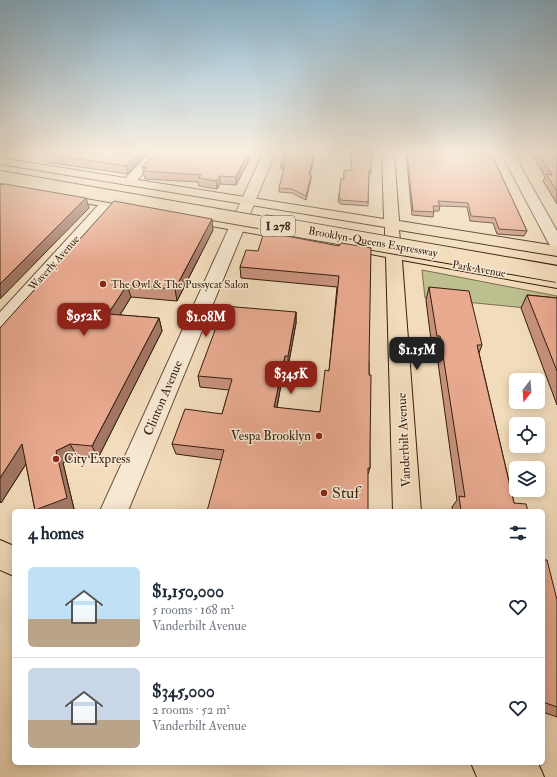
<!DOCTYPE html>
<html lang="en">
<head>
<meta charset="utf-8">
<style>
  body { margin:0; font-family:"IM FELL Double Pica",serif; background:#f2f2f3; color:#1f2937; height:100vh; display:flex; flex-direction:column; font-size:15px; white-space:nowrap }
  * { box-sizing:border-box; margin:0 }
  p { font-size:13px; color:#747a83 }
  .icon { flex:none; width:22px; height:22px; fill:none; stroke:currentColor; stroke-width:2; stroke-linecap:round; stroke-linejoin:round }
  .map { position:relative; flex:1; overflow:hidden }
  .drawer { position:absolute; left:12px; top:509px; width:533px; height:256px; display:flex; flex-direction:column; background:#fff; border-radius:6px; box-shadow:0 2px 10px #0003 }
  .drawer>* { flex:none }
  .needle { width:26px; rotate:197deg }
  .tools { position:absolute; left:509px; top:373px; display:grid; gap:8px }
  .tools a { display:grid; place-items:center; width:36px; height:36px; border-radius:6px; background:#fff; box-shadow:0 2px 10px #0003; font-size:20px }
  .price { position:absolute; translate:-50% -34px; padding:0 9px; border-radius:8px; background:#8f2418; color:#fff; font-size:13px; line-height:26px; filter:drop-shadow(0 1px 2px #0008) }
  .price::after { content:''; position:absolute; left:50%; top:24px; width:12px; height:9px; margin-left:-6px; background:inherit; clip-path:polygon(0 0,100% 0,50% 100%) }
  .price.selected { background:#222; color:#fff }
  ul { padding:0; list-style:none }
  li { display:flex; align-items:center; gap:12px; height:100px; padding:0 16px }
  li+li { border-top:1px solid #e0e1e3 }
  li span { display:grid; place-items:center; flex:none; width:112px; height:80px; border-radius:6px; color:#555 }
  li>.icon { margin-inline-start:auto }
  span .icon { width:48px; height:48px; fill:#fffc; stroke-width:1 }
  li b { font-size:17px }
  h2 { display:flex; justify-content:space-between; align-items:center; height:48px; padding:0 16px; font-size:17px }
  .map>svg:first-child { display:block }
  .green { fill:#bdbf8e; stroke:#796e4d }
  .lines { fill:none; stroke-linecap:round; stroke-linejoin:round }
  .minor-casing { stroke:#644e38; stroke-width:2 }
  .major-casing { stroke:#351e0c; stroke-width:2 }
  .minor { fill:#f7e8d3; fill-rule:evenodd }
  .major { fill:#f2dcbb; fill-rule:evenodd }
  .highway-bridge-far1-casing { stroke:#351e0c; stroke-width:14; stroke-linecap:butt }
  .highway-bridge-casing { stroke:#351e0c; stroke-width:18; stroke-linecap:butt }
  .highway-bridge-far1 { stroke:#f2dcbb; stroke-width:12 }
  .highway-bridge { stroke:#f2dcbb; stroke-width:16 }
  .wall { fill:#c8927c; stroke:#351e0c }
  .shaded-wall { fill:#a37765; stroke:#351e0c }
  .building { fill:#e9aa90; stroke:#351e0c }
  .poi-dot { fill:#8f2418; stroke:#f7e8d3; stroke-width:1.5 }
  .labels { text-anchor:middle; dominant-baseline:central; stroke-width:3; stroke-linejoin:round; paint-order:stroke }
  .far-street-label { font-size:11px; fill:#351e0c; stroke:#f7e8d3 }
  .far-poi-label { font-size:11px; fill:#351e0c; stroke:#f7e8d3; text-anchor:start }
  .shield { fill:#f7e8d3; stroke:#6f5b48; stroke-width:1 }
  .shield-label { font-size:12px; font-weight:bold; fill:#351e0c }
  .street-label { font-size:13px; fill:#351e0c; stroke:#f7e8d3 }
  .poi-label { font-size:13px; fill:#351e0c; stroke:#f7e8d3; text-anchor:end }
  .near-poi-label { font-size:16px; fill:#351e0c; stroke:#f7e8d3; text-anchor:start }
</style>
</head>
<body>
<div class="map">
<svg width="557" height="777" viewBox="0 0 557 777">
  <rect width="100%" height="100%" fill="#f2dcbb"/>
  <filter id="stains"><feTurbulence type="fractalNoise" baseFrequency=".005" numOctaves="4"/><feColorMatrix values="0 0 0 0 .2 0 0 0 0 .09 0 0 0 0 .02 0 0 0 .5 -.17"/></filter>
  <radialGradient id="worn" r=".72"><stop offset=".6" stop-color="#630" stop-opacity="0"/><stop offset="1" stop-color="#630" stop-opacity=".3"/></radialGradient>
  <polygon class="green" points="422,270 557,296 557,311 425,298"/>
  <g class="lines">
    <defs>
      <g id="minor">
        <polygon points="149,153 161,153 133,185 125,185 123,182 125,179"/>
        <polygon points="263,153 275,153 128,511 100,511"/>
        <polygon points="501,153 513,153 557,231 557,249 552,247 549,244"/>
        <polygon points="108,199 113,200 115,203 113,206 7,327 0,329 0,312 103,200"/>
      </g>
      <g id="major">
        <polygon points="382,153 394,153 399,221 557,246 557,256 399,230 401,250 557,278 557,288 402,260 421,511 393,511 386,257 345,249 342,246 345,243 350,241 385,248 385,227 0,164 0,158 384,219"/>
        <polygon points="0,180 141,205 146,206 148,209 146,212 141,213 0,188"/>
        <polygon points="182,213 290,232 295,233 297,236 295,239 290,240 177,220 175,217 177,214"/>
        <polygon points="0,540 14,546 14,576 0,570"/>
        <polygon points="471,763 538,763 544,777 477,777"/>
      </g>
    </defs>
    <use href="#minor" class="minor-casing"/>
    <use href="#major" class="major-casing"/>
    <use href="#minor" class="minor"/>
    <use href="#major" class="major"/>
    <defs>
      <polyline id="highway-bridge-far1" points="0,177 270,224"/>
      <polyline id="highway-bridge" points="264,223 557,274"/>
    </defs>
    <use href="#highway-bridge-far1" class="highway-bridge-far1-casing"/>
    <use href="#highway-bridge" class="highway-bridge-casing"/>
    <use href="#highway-bridge-far1" class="highway-bridge-far1"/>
    <use href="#highway-bridge" class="highway-bridge"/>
  </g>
  <g class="wall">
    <polygon points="147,153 128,174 46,162 44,154"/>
    <polygon points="315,153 310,175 311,175 311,179 306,200 292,193 279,192 279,188 284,169 281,169 281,165"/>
    <polygon points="406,153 491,153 527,231 524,236 497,234 493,223 470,221 467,207 440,206 439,211 434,211 433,217 412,215"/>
    <polygon points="531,153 557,153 557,204 543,181 545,177"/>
    <polygon points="249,160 236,185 220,184 217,189 199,186 198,182 145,179 142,167"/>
    <polygon points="371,170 371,174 369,174 368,206 340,204 340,202 338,202 341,179 344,179 344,171"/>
    <polygon points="213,230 177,301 131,297 120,315 159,318 162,331 98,458 77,456 63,463 74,509 69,511 35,511 26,464 1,503 0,502 0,328"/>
    <polygon points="339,246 369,362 370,468 368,474 221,460 176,454 172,444 222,414 229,390 200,387 198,376 296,312 296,323 288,367 284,367 277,408 320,412 329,371 337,287 241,278 240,267 258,251"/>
    <polygon points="429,287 482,345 479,353 514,503 528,511 453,511 452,507 457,500 436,348 432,348 426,300"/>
    <polygon points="527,295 557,298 557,405 521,308"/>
    <polygon points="543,558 557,600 557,717 543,712"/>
  </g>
  <g class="shaded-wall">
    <polygon points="138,153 147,153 128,174 126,166"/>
    <polygon points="248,153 249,153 249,160 236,185 236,177"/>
    <polygon points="314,153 315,153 309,179 309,175"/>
    <polygon points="311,175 311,179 306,200 306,196"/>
    <polygon points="220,176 220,184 217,189 216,181"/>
    <polygon points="86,198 89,208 0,299 0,284"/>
    <polygon points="212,219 213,230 177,301 175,289"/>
    <polygon points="127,285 131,297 113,326 108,314"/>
    <polygon points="296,312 296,323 288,367 288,356"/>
    <polygon points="159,318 162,331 98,458 92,446"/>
    <polygon points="285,356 284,367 275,418 274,407"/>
    <polygon points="22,444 31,456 1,503 0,501 0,478"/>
    <polygon points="70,444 77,456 63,463 74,509 69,511 35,511 35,510 56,451"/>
  </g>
  <g class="building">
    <polygon points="45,153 138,153 126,166 44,154"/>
    <polygon points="155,153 248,153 236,177 220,176 216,181 198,178 201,175 144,171 147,167 142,167"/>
    <polygon points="285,153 314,153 309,175 311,175 306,196 292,189 279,188 285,165 281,165"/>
    <polygon points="352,153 372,153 371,170 369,170 368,202 340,200 340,198 339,198 341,179 344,179 344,171 351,170"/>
    <polygon points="407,153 491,153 527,231 499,229 495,218 471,216 468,203 438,201 440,206 433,206 434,212 413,211"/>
    <polygon points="538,153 557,153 557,191 546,174 552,175"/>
    <polygon points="5,184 86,198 0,284 0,185"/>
    <polygon points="114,201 212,219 175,289 127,285 108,314 159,318 92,446 70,444 56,451 67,498 35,510 22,444 0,478 0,328"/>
    <polygon points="276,234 339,246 341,243 371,248 369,362 369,375 371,375 370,449 370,468 368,468 368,511 207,511 224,450 172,444 185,409 222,414 232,379 198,376 224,306 296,312 288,356 285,356 274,407 320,412 325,370 329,371 339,276 240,267 246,250 258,251 263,235 275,236"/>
    <polygon points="429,287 469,291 482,345 477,345 514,503 526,504 528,511 461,511 459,496 465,497 440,336 437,336"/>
    <polygon points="527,295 557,298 557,371"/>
    <polygon points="543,558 543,560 547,560 557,600 557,707 543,702"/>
  </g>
  <linearGradient id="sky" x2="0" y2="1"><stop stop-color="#89b7d3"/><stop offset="0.58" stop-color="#f9efe0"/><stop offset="1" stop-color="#f9efe0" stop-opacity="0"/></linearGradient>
  <rect width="557" height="262" fill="url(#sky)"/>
  <g class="poi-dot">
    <circle cx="103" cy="284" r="4"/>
    <circle cx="319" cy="436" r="4"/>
    <circle cx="56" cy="459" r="4"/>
    <circle cx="324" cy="493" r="4"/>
  </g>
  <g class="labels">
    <g class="far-street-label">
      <text transform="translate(373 242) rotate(10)">Brooklyn-Queens Expressway</text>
      <text transform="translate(54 263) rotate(-48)">Waverly Avenue</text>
      <text transform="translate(479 269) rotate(10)">Park Avenue</text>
    </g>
    <g class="far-poi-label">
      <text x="111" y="284">The Owl &amp; The Pussycat Salon</text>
    </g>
    <rect class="shield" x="261" y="216" width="34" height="20" rx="3"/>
    <g class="shield-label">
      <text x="278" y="226">I 278</text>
    </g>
    <g class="street-label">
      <text transform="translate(163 398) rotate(-67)">Clinton Avenue</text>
      <text transform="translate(404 440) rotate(-93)">Vanderbilt Avenue</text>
    </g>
    <g class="poi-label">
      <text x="311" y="436">Vespa Brooklyn</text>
      <text x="64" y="459" text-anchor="start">City Express</text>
    </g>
    <g class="near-poi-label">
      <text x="332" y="493">Stuf</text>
    </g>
  </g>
  <rect width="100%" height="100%" filter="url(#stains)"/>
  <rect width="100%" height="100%" fill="url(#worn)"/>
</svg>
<div class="tools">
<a><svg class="needle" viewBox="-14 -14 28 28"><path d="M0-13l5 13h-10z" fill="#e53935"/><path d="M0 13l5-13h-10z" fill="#747a83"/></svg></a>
<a><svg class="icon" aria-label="locate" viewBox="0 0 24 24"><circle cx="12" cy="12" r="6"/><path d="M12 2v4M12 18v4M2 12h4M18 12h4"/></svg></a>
<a><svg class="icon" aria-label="layers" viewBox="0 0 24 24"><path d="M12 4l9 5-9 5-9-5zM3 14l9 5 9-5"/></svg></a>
</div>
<b class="price" style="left:84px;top:337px">$952K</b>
<b class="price" style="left:206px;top:338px">$1.08M</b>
<b class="price selected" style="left:417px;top:371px">$1.15M</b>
<b class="price" style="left:291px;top:395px">$345K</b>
<section class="drawer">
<h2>4 homes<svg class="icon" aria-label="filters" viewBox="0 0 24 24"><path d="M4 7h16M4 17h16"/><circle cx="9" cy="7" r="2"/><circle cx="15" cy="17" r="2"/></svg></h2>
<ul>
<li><span style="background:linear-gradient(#bfe0f5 65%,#b9a48a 0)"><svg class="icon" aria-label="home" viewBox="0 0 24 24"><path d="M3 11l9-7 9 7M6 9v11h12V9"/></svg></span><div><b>$1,150,000</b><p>5 rooms · 168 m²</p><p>Vanderbilt Avenue</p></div><svg class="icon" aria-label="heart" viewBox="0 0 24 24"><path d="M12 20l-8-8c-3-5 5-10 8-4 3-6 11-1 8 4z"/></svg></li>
<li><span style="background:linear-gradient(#c9d6e8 65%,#b9a48a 0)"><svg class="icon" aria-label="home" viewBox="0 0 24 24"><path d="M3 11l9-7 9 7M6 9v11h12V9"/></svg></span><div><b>$345,000</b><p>2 rooms · 52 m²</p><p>Vanderbilt Avenue</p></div><svg class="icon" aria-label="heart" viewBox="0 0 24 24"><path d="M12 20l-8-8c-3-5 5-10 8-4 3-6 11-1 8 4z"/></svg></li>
</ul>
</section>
</div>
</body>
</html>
